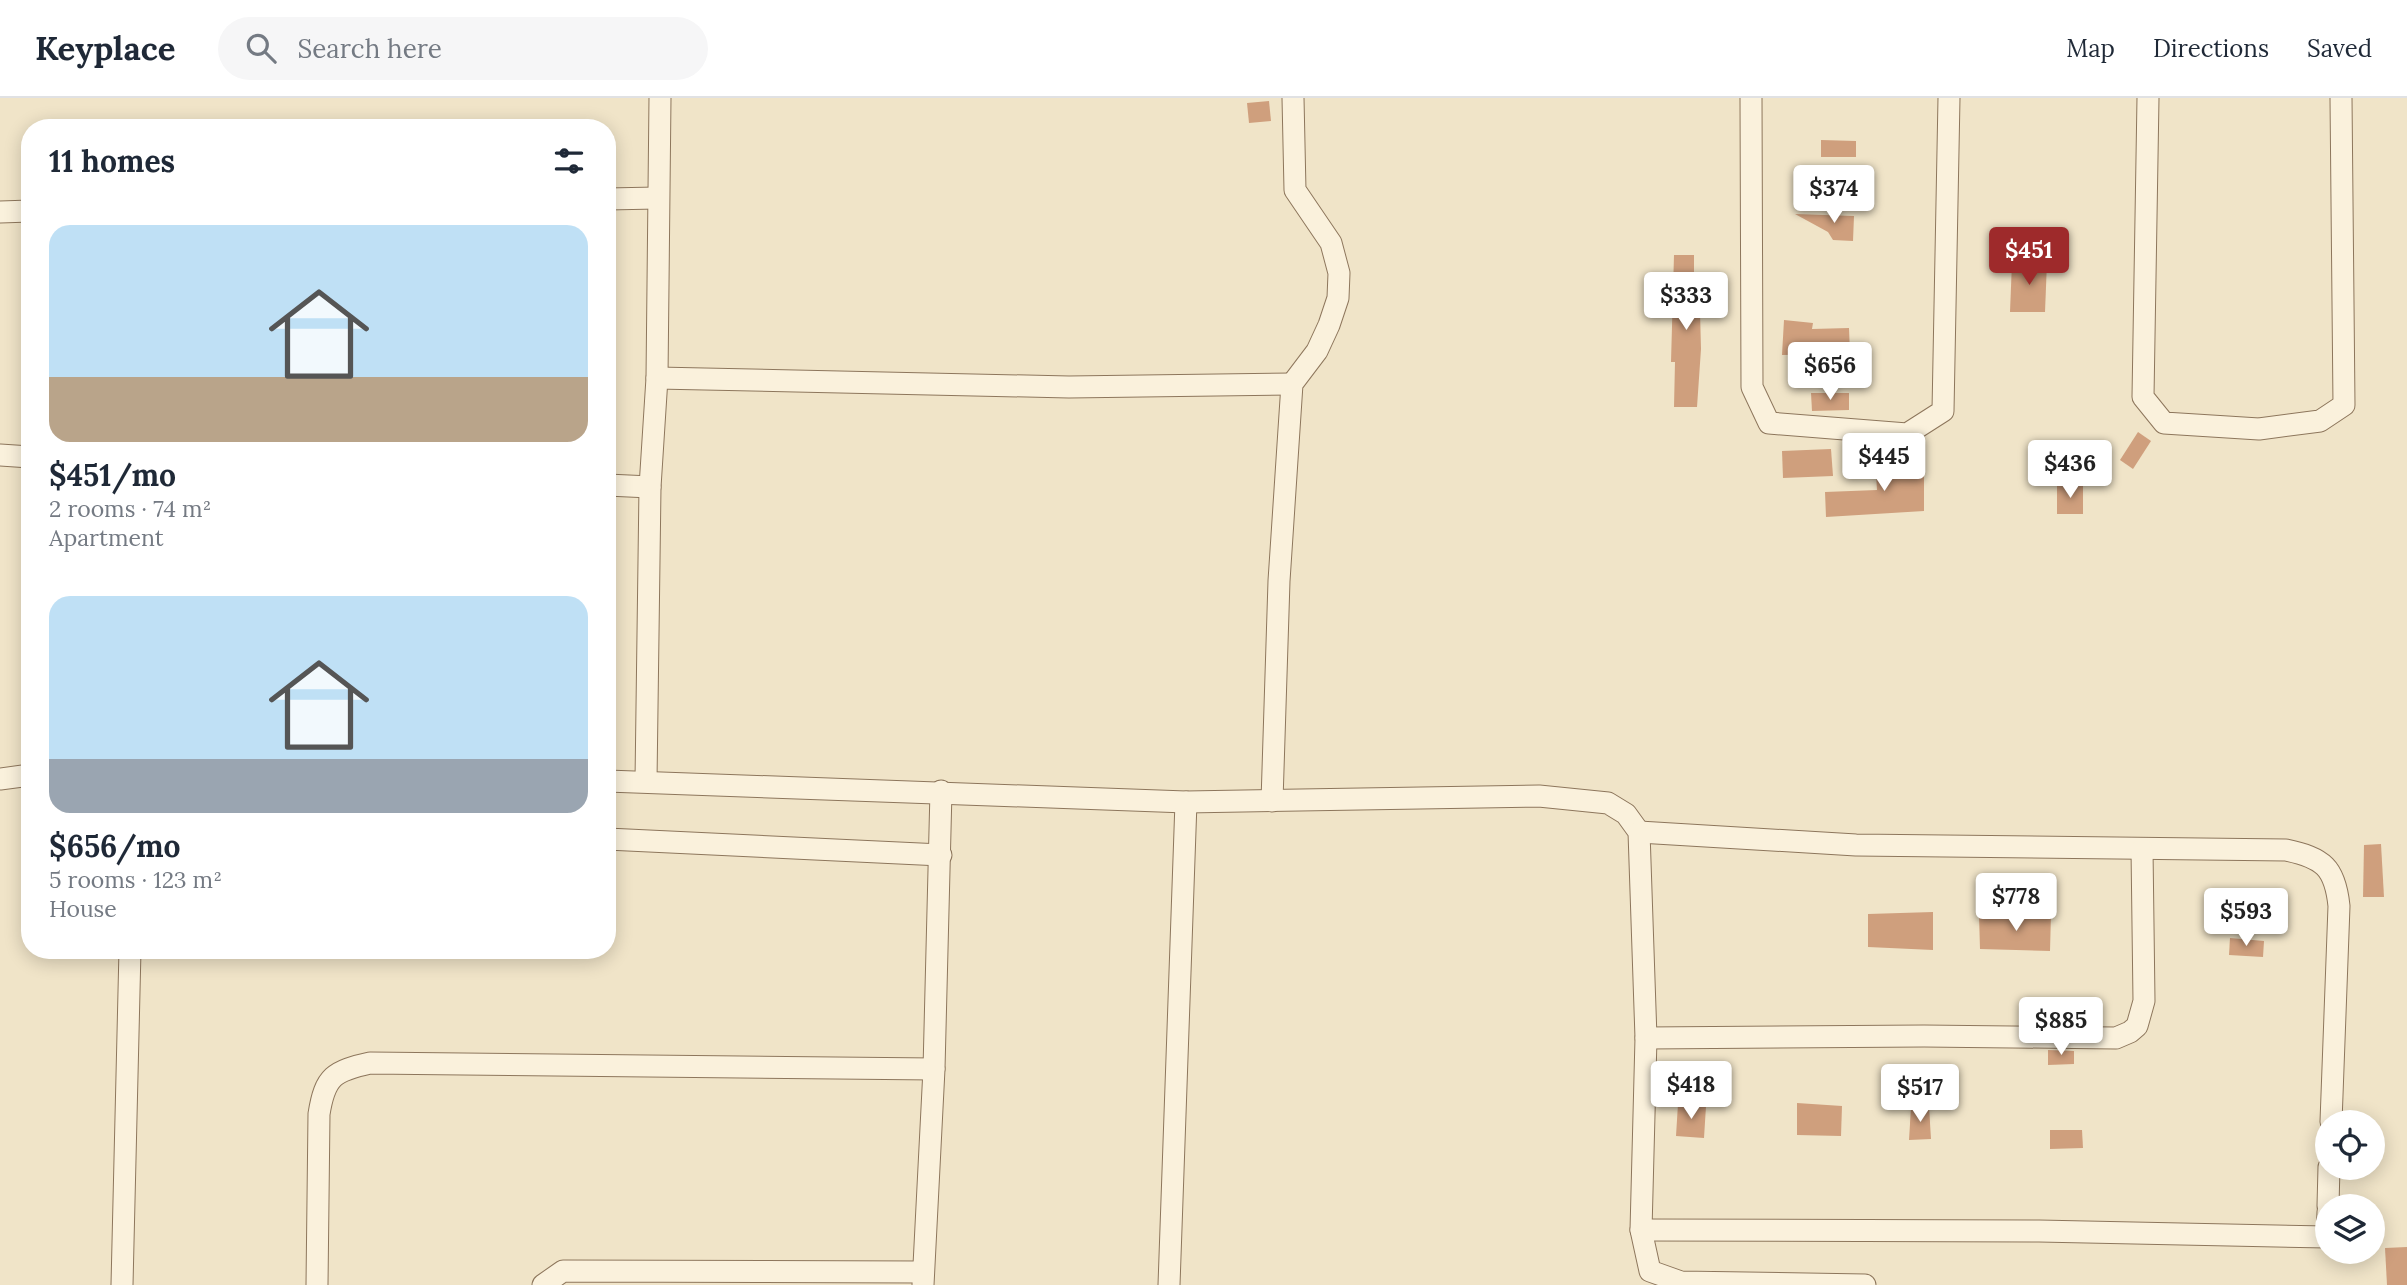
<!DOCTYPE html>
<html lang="en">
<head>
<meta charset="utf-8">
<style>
  body { margin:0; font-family:Lora,serif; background:#f6f6f7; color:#1f2937; height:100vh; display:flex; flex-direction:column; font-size:26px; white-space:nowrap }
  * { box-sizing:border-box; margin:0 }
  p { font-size:23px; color:#747a83 }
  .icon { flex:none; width:38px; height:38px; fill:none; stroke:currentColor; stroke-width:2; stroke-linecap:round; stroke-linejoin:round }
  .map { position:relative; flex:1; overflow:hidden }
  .sheet { position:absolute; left:21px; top:21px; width:595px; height:840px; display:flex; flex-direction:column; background:#fff; border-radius:28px; box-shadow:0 4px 18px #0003 }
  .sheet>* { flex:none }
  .buttons { position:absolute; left:2315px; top:1012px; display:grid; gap:14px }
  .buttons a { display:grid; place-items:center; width:70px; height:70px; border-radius:50%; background:#fff; box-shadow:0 4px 18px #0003; font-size:35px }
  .price { position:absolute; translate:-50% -60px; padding:0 16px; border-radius:7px; background:#fff; color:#222; font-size:23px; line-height:46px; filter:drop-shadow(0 2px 4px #0008) }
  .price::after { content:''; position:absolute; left:50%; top:42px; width:21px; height:16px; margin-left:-10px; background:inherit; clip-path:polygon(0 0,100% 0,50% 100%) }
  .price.on { background:#9e2a2b; color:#fff }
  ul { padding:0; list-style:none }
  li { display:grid; align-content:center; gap:14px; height:371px; padding:0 28px }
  li span { display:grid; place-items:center; height:217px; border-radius:21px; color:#555 }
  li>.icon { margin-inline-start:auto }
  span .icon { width:126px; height:126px; fill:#fffc; stroke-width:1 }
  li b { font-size:30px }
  h2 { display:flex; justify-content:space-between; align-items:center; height:84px; padding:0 28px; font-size:30px }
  header { display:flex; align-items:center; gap:42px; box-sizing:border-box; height:98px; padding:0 35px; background:#fff; border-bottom:2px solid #e0e1e3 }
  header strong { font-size:33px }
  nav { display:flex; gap:38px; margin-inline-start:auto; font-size:24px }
  .search { width:490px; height:63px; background:#f6f6f7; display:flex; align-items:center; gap:18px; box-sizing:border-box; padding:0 24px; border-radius:38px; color:#747a83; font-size:26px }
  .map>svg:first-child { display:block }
  .building { fill:#cf9f7d }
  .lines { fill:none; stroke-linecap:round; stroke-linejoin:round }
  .street-casing { stroke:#8d765c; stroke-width:23 }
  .street { stroke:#faf1dc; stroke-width:21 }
</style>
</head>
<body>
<header>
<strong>Keyplace</strong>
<div class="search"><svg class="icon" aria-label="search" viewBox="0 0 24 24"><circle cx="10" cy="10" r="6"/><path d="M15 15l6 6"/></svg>Search here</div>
<nav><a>Map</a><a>Directions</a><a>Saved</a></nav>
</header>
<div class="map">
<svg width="2407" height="1187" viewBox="0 0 2407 1187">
  <rect width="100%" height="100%" fill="#f0e4c8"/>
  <g class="building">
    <polygon points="1269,3 1271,23 1249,25 1247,5"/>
    <polygon points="1821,42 1856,43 1856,59 1821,59"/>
    <polygon points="1795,116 1854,118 1853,143 1833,142 1828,134"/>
    <polygon points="1674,157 1694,157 1694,176 1699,176 1701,251 1697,309 1674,309 1675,264 1671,264"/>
    <polygon points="2012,164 2047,164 2045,214 2010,214"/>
    <polygon points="1784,222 1813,225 1812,231 1849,230 1850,256 1782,257"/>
    <polygon points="1811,295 1849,295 1849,312 1812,313"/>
    <polygon points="2138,334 2151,343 2133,371 2120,362"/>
    <polygon points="1831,351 1833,378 1783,380 1782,353"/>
    <polygon points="1901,355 1924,356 1924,413 1826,419 1825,394 1877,392 1876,376 1900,375"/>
    <polygon points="2057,387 2083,388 2083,416 2057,416"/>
    <polygon points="2381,746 2384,799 2363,799 2364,747"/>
    <polygon points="1933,814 1933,852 1868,849 1868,816"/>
    <polygon points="2051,816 2050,853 1980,851 1979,817 2009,820"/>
    <polygon points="2230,840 2264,843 2263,859 2229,857"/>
    <polygon points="2048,952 2074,953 2074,966 2048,967"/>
    <polygon points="1797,1005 1842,1008 1841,1038 1797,1037"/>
    <polygon points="1678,1006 1706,1008 1704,1040 1676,1038"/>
    <polygon points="1929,1008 1931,1041 1909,1042 1911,1009"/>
    <polygon points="2050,1032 2082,1032 2083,1050 2050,1051"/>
    <polygon points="2407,1149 2407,1187 2387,1187 2385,1150"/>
  </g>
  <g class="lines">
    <defs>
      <g id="street">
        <polyline points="1751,0 1752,289 1769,325 1907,336 1943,313 1949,0"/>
        <polyline points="2148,0 2143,299 2164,325 2259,331 2320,323 2344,307 2341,0"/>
        <polyline points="607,101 657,100"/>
        <polyline points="0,114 30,113"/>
        <polyline points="657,280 660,0"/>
        <polyline points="0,357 30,359"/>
        <polyline points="607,387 650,389"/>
        <polyline points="0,681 30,677"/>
        <polyline points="607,683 1186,704 1539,698 1608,705 1626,716 1639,734 1646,940 1641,1132 1650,1173 1681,1184 1865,1187"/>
        <polyline points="646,683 650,389 657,280 1069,289 1292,286"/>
        <polyline points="1272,703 1279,483 1292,286 1317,253 1329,227 1338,200 1339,175 1331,145 1295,92 1293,0"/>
        <path d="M1639 734 1856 747 2286 752C2323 760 2335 769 2339 808L2331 1024"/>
        <polyline points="607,741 941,757"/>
        <polyline points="1646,940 1924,938 2116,940 2130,934 2137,928 2144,903 2142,751"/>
        <polyline points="2328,1108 2329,1069"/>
        <polyline points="1641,1132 2039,1133 2327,1139 2328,1114"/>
        <polyline points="122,1187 130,852"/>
        <path d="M317 1187 319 1016C325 978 334 973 370 965L934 971"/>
        <polyline points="543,1187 563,1173 923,1174"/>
        <polyline points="923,1187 934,971 941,693"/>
        <polyline points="1169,1187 1186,704"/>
      </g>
    </defs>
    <use href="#street" class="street-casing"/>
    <use href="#street" class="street"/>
  </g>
</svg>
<div class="buttons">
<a><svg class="icon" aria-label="locate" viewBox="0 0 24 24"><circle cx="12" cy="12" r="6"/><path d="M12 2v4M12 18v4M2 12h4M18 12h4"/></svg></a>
<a><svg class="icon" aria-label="layers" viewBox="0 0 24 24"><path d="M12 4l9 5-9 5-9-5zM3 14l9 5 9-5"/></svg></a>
</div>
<b class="price" style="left:1834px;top:127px">$374</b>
<b class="price on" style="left:2029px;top:189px">$451</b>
<b class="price" style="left:1686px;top:234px">$333</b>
<b class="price" style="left:1830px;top:304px">$656</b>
<b class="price" style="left:1884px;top:395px">$445</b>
<b class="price" style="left:2070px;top:402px">$436</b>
<b class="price" style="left:2016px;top:835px">$778</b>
<b class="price" style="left:2246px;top:850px">$593</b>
<b class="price" style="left:2061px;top:959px">$885</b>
<b class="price" style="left:1691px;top:1023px">$418</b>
<b class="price" style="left:1920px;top:1026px">$517</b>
<section class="sheet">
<h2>11 homes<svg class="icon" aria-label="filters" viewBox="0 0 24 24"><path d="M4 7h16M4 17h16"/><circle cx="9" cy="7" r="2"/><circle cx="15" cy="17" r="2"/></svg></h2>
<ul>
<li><span style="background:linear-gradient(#bfe0f5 70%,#b9a48a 0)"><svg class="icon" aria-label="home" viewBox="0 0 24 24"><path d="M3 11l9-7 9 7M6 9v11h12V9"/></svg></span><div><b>$451/mo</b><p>2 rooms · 74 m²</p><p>Apartment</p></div></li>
<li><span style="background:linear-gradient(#bfe0f5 75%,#9aa5b1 0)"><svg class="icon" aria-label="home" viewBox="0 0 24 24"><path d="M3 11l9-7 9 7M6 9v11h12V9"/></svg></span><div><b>$656/mo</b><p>5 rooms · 123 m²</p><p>House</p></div></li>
</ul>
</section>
</div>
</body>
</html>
